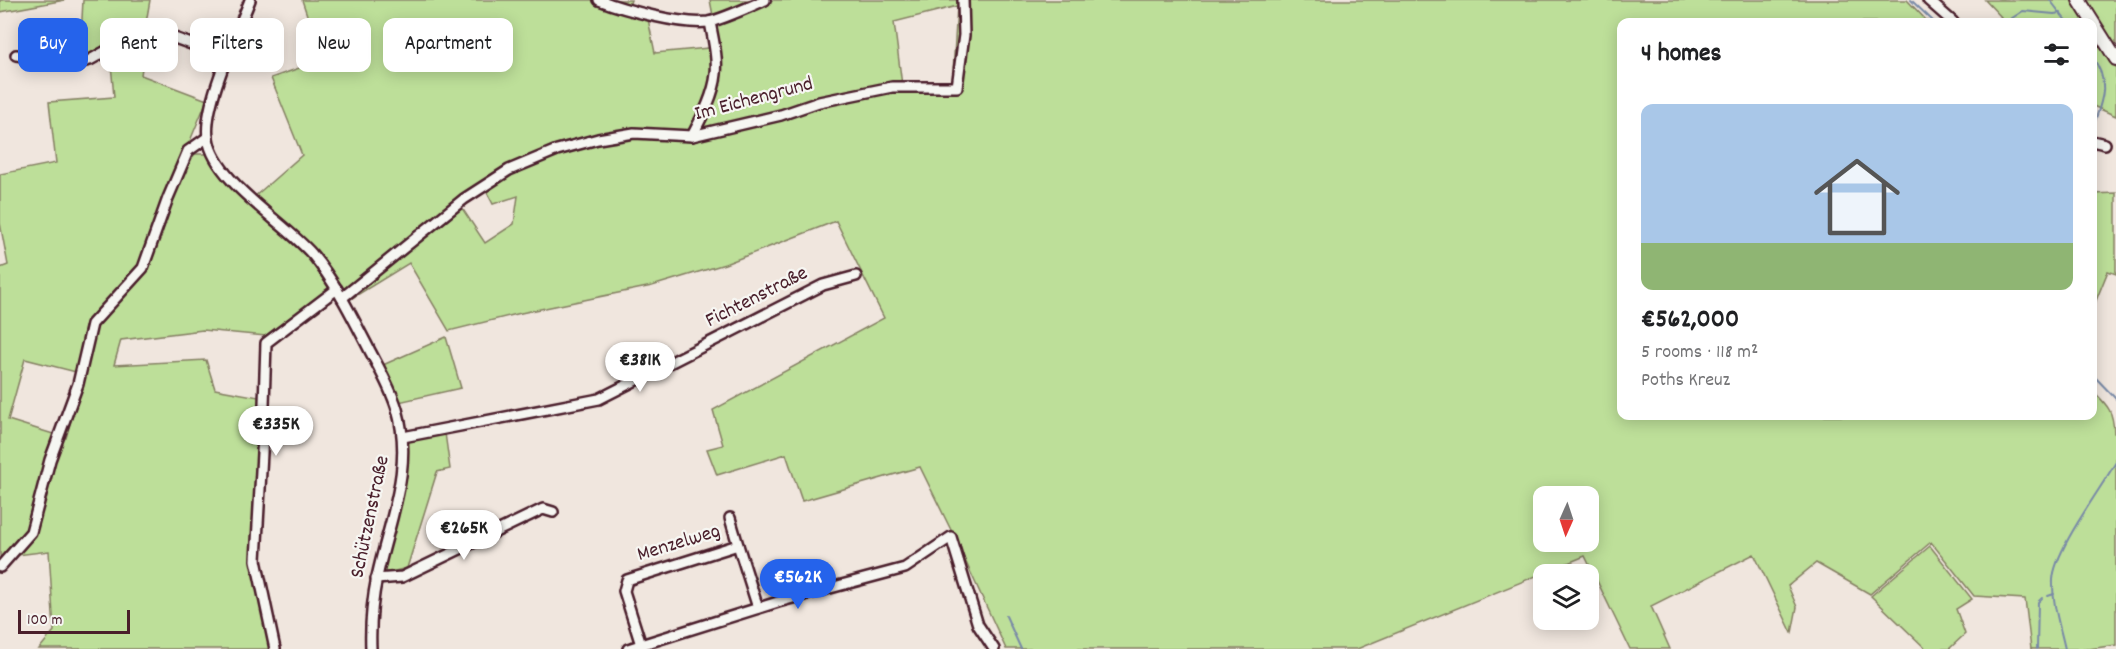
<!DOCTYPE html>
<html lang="en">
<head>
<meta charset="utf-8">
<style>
  body { margin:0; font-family:Dekko,sans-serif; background:#f2f2f2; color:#202124; height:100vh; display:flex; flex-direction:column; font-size:22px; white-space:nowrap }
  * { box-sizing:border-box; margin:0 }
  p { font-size:20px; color:#757577 }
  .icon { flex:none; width:33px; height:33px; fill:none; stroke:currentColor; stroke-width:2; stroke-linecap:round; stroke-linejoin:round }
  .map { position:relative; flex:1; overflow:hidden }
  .panel { position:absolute; left:1617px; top:18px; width:480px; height:402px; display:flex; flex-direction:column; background:#fff; border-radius:12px; box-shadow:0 3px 15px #0003 }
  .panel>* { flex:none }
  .banner { position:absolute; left:18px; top:18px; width:570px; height:54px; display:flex; gap:12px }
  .needle { width:39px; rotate:183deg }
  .controls { position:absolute; left:1533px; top:486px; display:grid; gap:12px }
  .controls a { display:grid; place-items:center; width:66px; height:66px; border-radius:12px; background:#fff; box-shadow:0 3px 15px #0003; font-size:30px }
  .scale { position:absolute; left:18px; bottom:15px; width:112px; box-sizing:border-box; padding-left:6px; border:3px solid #4a1f2b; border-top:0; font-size:16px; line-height:21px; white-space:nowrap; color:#4a1f2b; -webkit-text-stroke:4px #f6f6f2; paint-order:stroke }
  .price { position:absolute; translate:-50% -51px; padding:0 14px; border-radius:21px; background:#fff; color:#222; font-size:20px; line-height:39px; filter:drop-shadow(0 2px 3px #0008) }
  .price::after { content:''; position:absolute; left:50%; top:36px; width:18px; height:14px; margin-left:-9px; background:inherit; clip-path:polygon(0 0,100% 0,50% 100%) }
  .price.active { background:#2563eb; color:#fff }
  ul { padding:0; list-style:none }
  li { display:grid; align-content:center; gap:12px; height:318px; padding:0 24px }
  li span { display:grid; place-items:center; height:186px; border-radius:12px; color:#555 }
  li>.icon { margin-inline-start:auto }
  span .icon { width:108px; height:108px; fill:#fffc; stroke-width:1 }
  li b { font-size:26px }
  h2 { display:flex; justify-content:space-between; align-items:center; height:72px; padding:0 24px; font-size:26px }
  .pill { padding:0 21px; border-radius:12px; background:#fff; box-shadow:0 3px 15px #0003; font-size:21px; line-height:54px }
  .pill.active { background:#2563eb; color:#fff }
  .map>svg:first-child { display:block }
  .green { fill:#bddf99; stroke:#847f62; stroke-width:1.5; fill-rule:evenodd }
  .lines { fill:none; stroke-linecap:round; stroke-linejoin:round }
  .stream { stroke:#798aa7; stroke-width:2 }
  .minor-casing { stroke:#4a1f2b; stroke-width:14 }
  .major-casing { stroke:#4a1f2b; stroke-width:16 }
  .minor { stroke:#f6f6f2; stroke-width:9 }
  .major { stroke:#f6f6f2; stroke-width:12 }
  .labels { text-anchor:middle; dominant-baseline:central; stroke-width:4.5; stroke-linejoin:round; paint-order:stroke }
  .street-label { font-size:21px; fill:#4a1f2b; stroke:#f6f6f2 }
</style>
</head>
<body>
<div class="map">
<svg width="2116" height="649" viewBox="0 0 2116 649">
  <rect width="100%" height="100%" fill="#f0e6de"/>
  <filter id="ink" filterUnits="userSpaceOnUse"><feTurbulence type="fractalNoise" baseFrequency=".0167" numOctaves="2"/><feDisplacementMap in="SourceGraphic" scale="12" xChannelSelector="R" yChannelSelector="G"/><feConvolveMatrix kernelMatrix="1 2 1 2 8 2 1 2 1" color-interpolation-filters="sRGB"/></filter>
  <g filter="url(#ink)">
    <g class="green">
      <polygon points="0,0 65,0 0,12"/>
      <polygon points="83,0 150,0 146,23 89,54 80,56"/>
      <path d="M302 0H631L626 15 648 19 655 53 719 47 710 0H1907L1928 22H1622V416H2092L2093 391C2108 406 2113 410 2114 433H2116V645L2089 649H2031L2025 599 1974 596 1931 542 1870 594 1816 563 1788 586 1797 607 1792 633 1754 554 1651 606 1670 649H1630L1585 556 1357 649H1006L952 532 920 467 802 501 786 454 717 475 707 449 723 445 713 410 884 318 836 221 725 264 652 286 521 313 449 331 409 263 349 300 337 286 266 336 203 330 121 340 114 365 206 360 215 389 259 397 251 557 270 649H39L54 631 49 551 17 555 0 563V268L8 265 0 223V174L56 163 49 102 114 97 110 53 147 33 141 75 207 100 138 266 89 323 97 325 147 269 170 201 185 166 195 154H208L225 180 276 226 254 197 302 155 271 78 322 60ZM957 6 952 89 903 93 894 22ZM482 183 493 204 518 196 514 224 485 243 456 199ZM25 359 84 374 66 438 8 420ZM1544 496H1588V542H1544Z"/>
      <polygon points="1985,0 2116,0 2116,116 2093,106 2092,22 1995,22 2001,17"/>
      <polygon points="2116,193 2116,274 2108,271 2093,308 2093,194"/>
      <polygon points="446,337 461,388 399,402 383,365"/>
      <polygon points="445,433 450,469 437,472 407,568 383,574 406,480 408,439"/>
      <polygon points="1930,546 1972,599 1956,609 1965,634 1949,649 1926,649 1871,596"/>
    </g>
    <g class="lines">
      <g class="stream">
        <polyline points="1911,0 1934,22"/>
        <polyline points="2050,0 2067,22"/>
        <polyline points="2006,22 2023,11 2054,14 2061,13"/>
        <path d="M2092 57C2112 82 2101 103 2092 130"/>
        <polyline points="2092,374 2116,399"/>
        <polyline points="2048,596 2054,594"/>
        <polyline points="1006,616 1021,649"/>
        <polyline points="2037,649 2038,602 2042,598"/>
        <path d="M2065 649C2060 627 2052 603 2053 580 2054 551 2100 490 2116 462"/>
      </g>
      <defs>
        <g id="minor">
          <path d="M250 0C237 34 203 104 208 138 214 181 283 221 312 254 336 283 353 318 370 351 380 370 391 389 397 409 414 468 389 520 377 577 372 601 370 624 371 649"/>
          <path d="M599 0C625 10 681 25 708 22 721 20 751 6 765 0"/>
          <polyline points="1928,0 1953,22"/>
          <polyline points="16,55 78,63 90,60 147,28 227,57"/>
          <path d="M692 136C702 117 714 95 716 74 718 57 713 39 710 22"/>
          <polyline points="2092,141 2105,144"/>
          <polyline points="342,298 464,199 509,170 557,150 598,139 634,133 692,136 781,115 819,102 892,87 957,87 964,35 963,0"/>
          <polyline points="403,437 599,399 823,285 856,276"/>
          <polyline points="730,518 738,545"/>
          <polyline points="0,567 31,532 50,460 78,384 92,324 143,268 168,198 188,151 208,137"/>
          <polyline points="376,579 402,577 543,509 553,512"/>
          <polyline points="641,645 624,591 627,580 738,545 758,608"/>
          <polyline points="275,649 256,560 263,435 266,343 337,289"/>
          <polyline points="628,649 778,602 905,568 951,537 978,625 994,649"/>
        </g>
        <polyline id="major" points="2079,0 2116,59"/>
      </defs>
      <use href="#minor" class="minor-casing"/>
      <use href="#major" class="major-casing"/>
      <use href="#minor" class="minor"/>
      <use href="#major" class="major"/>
    </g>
  </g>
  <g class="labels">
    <g class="street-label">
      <text transform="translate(754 100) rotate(-15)">Im Eichengrund</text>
      <text transform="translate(757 298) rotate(-27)">Fichtenstraße</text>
      <text transform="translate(371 517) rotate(-78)">Schützenstraße</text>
      <text transform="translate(679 544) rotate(-17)">Menzelweg</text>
    </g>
  </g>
</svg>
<div class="controls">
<a><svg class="needle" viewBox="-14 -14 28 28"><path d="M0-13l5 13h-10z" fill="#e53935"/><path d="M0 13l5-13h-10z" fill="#757577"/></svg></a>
<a><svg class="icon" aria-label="layers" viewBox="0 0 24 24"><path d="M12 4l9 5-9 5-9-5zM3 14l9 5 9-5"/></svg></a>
</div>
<div class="scale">100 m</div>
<b class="price" style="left:640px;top:393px">€381K</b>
<b class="price" style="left:276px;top:457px">€335K</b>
<b class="price" style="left:464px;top:561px">€265K</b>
<b class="price active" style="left:798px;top:610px">€562K</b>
<div class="banner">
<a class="pill active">Buy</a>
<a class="pill">Rent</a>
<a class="pill">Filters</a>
<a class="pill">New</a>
<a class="pill">Apartment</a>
</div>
<section class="panel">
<h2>4 homes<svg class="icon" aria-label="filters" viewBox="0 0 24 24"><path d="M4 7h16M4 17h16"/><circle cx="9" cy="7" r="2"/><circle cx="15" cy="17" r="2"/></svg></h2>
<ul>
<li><span style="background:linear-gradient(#a9c7e8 75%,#8fb573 0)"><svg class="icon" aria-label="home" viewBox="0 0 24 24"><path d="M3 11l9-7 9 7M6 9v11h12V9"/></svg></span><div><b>€562,000</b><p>5 rooms · 118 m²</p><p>Poths Kreuz</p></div></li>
</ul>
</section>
</div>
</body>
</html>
